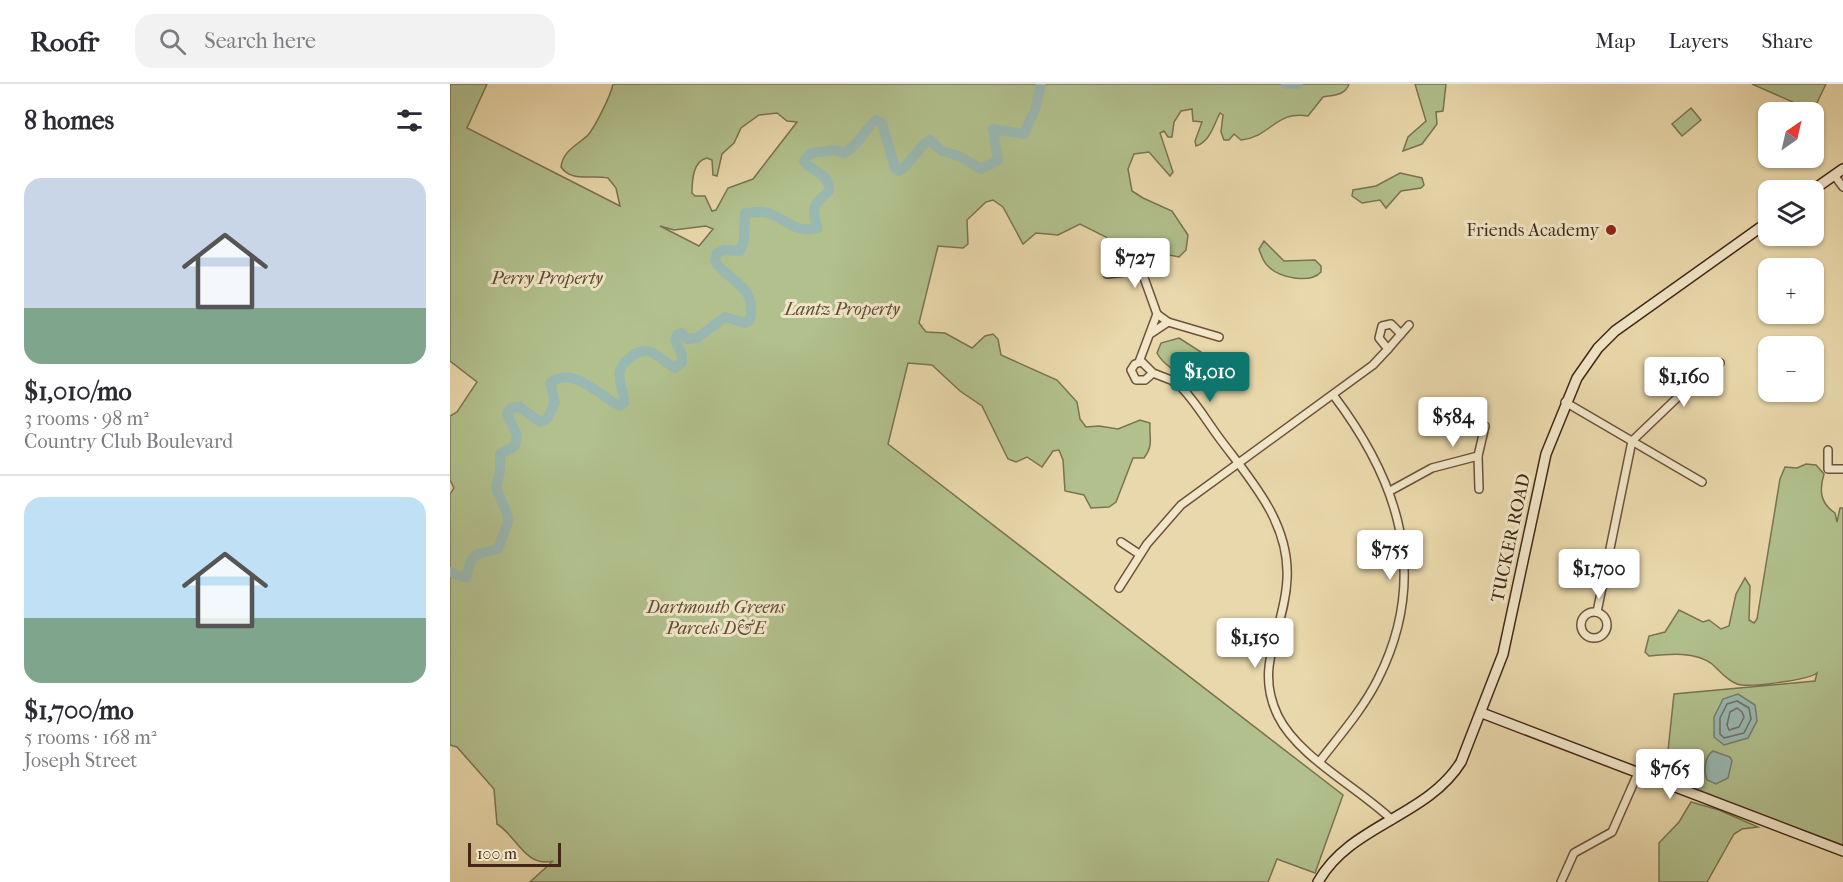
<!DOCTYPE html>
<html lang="en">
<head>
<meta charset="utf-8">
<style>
  body { margin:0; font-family:"IM FELL French Canon",serif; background:#f2f2f3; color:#2b2b33; height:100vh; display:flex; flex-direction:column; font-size:22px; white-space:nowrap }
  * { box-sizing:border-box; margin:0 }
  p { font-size:20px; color:#7c7c81 }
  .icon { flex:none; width:33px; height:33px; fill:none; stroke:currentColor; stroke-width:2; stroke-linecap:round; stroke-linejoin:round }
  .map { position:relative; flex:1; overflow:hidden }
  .drawer { display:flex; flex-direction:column; background:#fff; width:450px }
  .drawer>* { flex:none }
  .needle { width:39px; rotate:34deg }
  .fabs { position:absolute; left:1308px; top:18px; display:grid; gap:12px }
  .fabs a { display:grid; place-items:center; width:66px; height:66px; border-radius:12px; background:#fff; box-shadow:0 2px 4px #0004; font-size:30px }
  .scale { position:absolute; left:18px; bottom:15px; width:93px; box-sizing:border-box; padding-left:6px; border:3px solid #422616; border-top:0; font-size:16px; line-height:21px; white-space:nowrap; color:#422616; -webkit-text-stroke:4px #f1e6c8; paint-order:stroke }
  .price { position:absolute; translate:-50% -51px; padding:0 14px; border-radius:6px; background:#fff; color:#222; font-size:20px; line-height:39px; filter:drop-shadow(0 2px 3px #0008) }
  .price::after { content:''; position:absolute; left:50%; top:36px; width:18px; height:14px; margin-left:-9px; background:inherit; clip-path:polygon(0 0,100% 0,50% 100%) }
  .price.current { background:#0f766e; color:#fff }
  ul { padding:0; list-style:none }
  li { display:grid; align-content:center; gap:12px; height:318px; padding:0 24px }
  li+li { border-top:2px solid #e1e1e2 }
  li span { display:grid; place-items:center; height:186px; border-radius:18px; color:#555 }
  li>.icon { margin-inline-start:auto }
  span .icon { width:108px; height:108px; fill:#fffc; stroke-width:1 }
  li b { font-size:26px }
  h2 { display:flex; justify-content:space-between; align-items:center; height:72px; padding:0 24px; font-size:26px }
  header { display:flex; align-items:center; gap:36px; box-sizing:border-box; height:84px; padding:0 30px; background:#fff; border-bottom:2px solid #e1e1e2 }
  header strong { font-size:28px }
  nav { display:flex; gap:33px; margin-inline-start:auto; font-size:21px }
  .search { width:420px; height:54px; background:#f2f2f3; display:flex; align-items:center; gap:15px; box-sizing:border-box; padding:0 21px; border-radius:18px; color:#7c7c81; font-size:22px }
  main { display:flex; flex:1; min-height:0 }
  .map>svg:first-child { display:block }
  .green { fill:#b1c08d; stroke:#7a7352; stroke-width:1.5; fill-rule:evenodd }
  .water { fill:#99b8b1; stroke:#767e73; stroke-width:1.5 }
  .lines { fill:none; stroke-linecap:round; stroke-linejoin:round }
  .shore { stroke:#6e6f64; stroke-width:1.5 }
  .river { stroke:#99b8b1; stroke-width:10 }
  .street-casing { stroke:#6c523b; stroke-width:10 }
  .secondary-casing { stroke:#422616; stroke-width:12 }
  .street { stroke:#f1e6c8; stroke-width:7 }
  .secondary { stroke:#f1e6c8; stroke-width:9 }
  .poi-dot { fill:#8f2418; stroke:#f1e6c8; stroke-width:2 }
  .labels { text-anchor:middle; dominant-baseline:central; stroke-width:6; stroke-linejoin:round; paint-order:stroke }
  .poi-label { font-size:18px; fill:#422616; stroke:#f1e6c8; text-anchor:end }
  .park-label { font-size:18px; font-style:italic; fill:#5e4c34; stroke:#f1e6c8 }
  .street-label { font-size:18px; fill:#422616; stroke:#f1e6c8 }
</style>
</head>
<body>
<header>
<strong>Roofr</strong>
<div class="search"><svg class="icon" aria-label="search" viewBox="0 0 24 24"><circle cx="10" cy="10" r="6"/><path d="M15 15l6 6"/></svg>Search here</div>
<nav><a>Map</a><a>Layers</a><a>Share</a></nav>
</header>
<main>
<section class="drawer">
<h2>8 homes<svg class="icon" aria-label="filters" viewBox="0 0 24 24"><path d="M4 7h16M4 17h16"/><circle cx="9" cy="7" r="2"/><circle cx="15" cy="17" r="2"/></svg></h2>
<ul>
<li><span style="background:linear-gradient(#c9d6e8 70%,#7fa58c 0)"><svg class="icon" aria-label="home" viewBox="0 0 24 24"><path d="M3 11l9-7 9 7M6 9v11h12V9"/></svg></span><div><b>$1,010/mo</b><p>3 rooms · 98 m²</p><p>Country Club Boulevard</p></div></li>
<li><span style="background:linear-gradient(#bfe0f5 65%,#7fa58c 0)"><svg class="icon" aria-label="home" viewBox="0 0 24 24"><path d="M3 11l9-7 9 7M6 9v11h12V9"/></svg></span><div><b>$1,700/mo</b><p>5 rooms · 168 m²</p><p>Joseph Street</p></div></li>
</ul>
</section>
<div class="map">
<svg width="1393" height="798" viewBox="0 0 1393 798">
  <rect width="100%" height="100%" fill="#e9d8ab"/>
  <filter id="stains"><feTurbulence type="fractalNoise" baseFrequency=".00333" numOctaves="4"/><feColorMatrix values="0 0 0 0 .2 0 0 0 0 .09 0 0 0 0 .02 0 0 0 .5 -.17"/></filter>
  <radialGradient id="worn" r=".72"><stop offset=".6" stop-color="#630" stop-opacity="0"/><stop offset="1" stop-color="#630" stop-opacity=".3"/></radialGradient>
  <g class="green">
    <path d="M0 0H37L17 44 170 122 166 104 158 94C142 90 122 99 111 83 113 66 128 61 138 51 145 43 161 11 163 0H899C895 12 883 11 873 13L858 32C826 26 821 53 791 56L784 50 779 56H774L771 48 773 31 770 29C764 40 760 58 746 62L745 57 752 38 743 37 742 25 731 27 724 38 722 53H718L714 47 710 49 723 88 720 92 699 68 684 70 678 85 682 107 693 114 722 127 738 151 736 166 729 173 690 165 669 171 656 153 630 140 608 151 586 149 573 160 553 123 543 116 536 118 517 136 518 160 513 164 488 162 469 239 476 248 495 249 522 264 535 252 543 250 548 255 551 271 607 296 627 318 630 335 636 343 649 342 668 345 690 336 700 339C699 354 704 361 694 374H683L666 418 659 423 641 424 634 411 615 407 613 376 609 366 603 367 592 383 577 373 566 378 558 375 532 322 510 307 482 281 458 279 438 360 893 711 865 789 827 775 818 798H80L103 777C75 784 66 751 47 740L44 705 7 663 0 661V410L4 404 0 396V332L7 328 27 298 0 277ZM327 29 337 37 347 38 303 95 278 104 266 126 262 127 255 112H245L242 109C242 96 243 77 257 74L262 76 263 91 267 92 272 70 284 59 291 44 309 31ZM210 142 224 146 256 142 263 145 249 162Z"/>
    <polygon points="965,0 996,0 993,27 986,28 987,40 972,60 953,67 958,53 976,37"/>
    <polygon points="1302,0 1376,0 1363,27"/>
    <polygon points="1241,24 1251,36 1232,52 1222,40"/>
    <polygon points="950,89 972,94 974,101 971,104 951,107 936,124 930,116 912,119 902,112 903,106 926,102"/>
    <path d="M814 157 834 177 865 176 871 182V188C860 200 829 194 818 182 813 178 811 171 809 165Z"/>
    <path d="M729 254 762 275 742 292C729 292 713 280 707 269L711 259Z"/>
    <path d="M1356 380 1366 381 1374 390C1369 406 1370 419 1385 429L1387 438 1390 424H1393V762L1215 695 1224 610 1365 597 1367 589C1359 596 1297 604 1287 600 1276 596 1270 587 1262 580 1246 567 1218 570 1199 572L1195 568 1199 552 1215 548 1229 526 1253 538 1259 536 1271 545 1279 542 1286 510 1295 494 1300 502 1299 536 1304 539 1307 535 1330 395 1335 383 1347 384Z"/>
    <polygon points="1241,718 1269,726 1308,743 1292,745 1284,750 1257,798 1209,798 1209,759 1229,738"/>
  </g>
  <g class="water">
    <polygon points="1288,610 1305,621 1307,637 1298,654 1274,661 1264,653 1264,633 1273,615"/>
    <path d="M1263 667 1280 673 1282 677 1278 694 1266 700 1257 696C1253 687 1255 672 1263 667Z"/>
  </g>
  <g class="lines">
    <g class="shore">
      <polygon points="1287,617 1299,624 1301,635 1294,649 1274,654 1270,650 1270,634 1277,620"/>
      <polygon points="1287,624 1292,628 1294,633 1289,643 1279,646 1277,641 1280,628"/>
    </g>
    <g class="river">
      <polyline points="836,0 848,0"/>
      <path d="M0 488 16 494 21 476 28 470 48 465 58 438 57 429 46 404 50 387V370L65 362 67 351 57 330 61 324 70 323 90 338 97 335 105 318 100 299C124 281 149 312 170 322L174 319C175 308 167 297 170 287 171 282 177 276 181 273 200 258 208 275 225 284L232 278V271L225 256 227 250 231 249 237 255 247 254 275 233 295 239 300 236C308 201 278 198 265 177L267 169 274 166 290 167 294 156 295 129C301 129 308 127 314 128 334 132 345 151 367 144 363 124 361 122 379 107 381 90 362 88 354 77L361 69 385 66 394 69C409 61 414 46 426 36L432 39 445 84 449 87C462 79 467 63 480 56L492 67 511 73 531 85 548 76 543 45 574 50 585 26 591 0"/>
    </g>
    <defs>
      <g id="street">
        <polyline points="1384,91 1393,103"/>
        <polyline points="657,190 686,187 693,191 707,230"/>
        <polyline points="718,238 769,253"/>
        <polyline points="938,265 951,250"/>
        <polyline points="689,278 707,230 718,238 700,250"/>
        <path d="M703 289 692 278 685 280 681 286 686 296H695L703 289 721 296 732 304C748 321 759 341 773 359 804 400 840 441 837 495 835 546 803 581 828 632 848 673 909 704 942 736"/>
        <polyline points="1115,318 1252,398"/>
        <polyline points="1378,366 1378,385 1393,385"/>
        <polyline points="1028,372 1035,342"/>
        <polyline points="940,407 982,384 1028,372 1029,405"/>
        <polyline points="671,458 689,470"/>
        <polyline points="669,504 697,460 731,421 923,281 938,265 929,254 932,242 941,240 951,250 959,241"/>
        <polyline points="1147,528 1182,357 1227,314 1270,279"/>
        <circle cx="1144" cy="541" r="13"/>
        <path d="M870 677C890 651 913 625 928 595 980 492 949 398 884 312"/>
        <polyline points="1111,798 1124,769 1162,748 1188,689"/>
      </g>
      <g id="secondary">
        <polyline points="1363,106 1393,85"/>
        <polyline points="1032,629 1393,767"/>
        <path d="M868 798C899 741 977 733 1011 678L1053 570 1096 370 1127 294 1148 264 1165 247 1318 138"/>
      </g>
    </defs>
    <use href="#street" class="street-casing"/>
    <use href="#secondary" class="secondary-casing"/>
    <use href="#street" class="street"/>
    <use href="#secondary" class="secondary"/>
  </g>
  <circle class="poi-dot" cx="1161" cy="146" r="6"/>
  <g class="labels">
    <g class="poi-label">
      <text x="1149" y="146">Friends Academy</text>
    </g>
    <g class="park-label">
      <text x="97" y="194">Perry Property</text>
      <text x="392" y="225">Lantz Property</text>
      <text x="266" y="523">Dartmouth Greens<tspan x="266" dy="21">Parcels D&amp;E</tspan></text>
    </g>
    <g class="street-label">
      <text transform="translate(1061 454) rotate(-78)">TUCKER ROAD</text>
    </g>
  </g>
  <rect width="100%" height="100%" filter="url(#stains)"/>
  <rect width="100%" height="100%" fill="url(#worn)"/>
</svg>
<div class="fabs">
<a><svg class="needle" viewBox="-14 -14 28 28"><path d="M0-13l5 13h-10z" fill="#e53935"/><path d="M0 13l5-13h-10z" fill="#7c7c81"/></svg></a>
<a><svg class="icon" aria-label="layers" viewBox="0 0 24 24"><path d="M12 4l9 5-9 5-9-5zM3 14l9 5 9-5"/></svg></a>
<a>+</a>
<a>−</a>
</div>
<div class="scale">100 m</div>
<b class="price" style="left:685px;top:205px">$727</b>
<b class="price current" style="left:760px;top:319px">$1,010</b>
<b class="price" style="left:1234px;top:324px">$1,160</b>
<b class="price" style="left:1003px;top:364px">$584</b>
<b class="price" style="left:940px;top:497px">$755</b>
<b class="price" style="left:1149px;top:516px">$1,700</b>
<b class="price" style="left:805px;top:585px">$1,150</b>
<b class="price" style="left:1220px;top:716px">$765</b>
</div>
</main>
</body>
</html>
